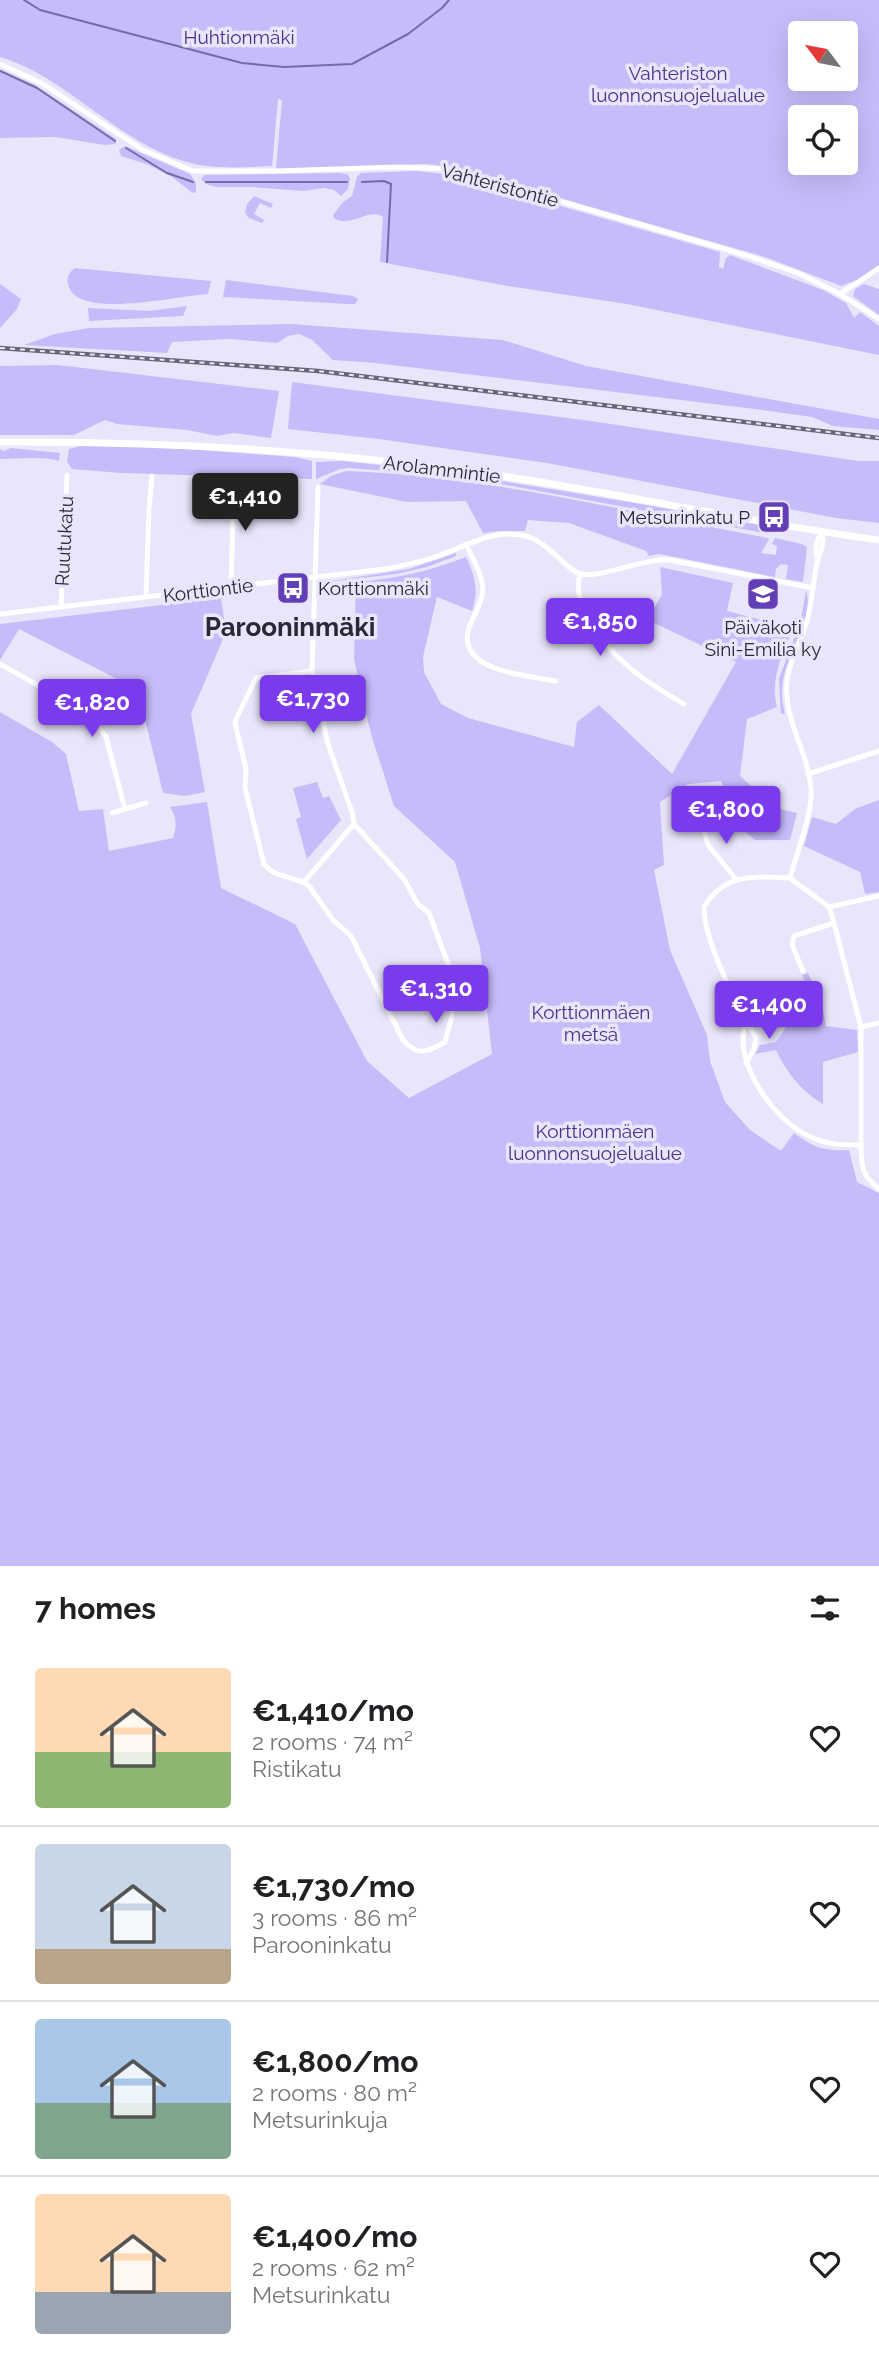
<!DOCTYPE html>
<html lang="en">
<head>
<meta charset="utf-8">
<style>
  body { margin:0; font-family:Raleway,sans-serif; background:#f6f6f6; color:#202124; height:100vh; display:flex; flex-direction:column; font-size:26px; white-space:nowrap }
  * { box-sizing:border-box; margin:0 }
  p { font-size:23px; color:#757577 }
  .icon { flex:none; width:38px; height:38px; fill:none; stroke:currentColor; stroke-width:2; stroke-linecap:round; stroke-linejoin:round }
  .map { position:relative; height:1566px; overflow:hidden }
  .drawer { display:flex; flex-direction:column; background:#fff; flex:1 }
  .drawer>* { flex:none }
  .needle { width:46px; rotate:302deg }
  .fabs { position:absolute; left:788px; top:21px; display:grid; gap:14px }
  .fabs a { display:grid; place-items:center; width:70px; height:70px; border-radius:7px; background:#fff; box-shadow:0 7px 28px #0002; font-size:35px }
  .price { position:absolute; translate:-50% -60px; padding:0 16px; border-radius:7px; background:#7c3aed; color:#fff; font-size:23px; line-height:46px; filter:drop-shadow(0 2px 4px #0008) }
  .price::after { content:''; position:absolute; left:50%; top:42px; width:21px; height:16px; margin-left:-10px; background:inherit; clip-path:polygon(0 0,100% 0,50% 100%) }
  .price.selected { background:#222; color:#fff }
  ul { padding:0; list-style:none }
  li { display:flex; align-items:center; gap:21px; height:175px; padding:0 35px }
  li+li { border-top:2px solid #e0e0e0 }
  li span { display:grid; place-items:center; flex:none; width:196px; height:140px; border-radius:7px; color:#555 }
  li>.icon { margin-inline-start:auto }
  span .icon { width:84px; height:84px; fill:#fffc; stroke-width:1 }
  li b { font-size:30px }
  h2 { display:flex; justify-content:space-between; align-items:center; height:84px; padding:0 35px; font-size:30px }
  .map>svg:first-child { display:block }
  .green { fill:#c6bcfa; fill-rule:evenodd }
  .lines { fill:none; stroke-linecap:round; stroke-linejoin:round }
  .stream { stroke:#766ba6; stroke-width:2 }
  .minor { stroke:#fff; stroke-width:5 }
  .tertiary { stroke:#fff; stroke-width:7 }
  .rail-casing { stroke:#686675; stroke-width:4.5 }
  .rail { stroke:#e9e6fb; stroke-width:2; stroke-dasharray:5; stroke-linecap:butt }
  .labels { text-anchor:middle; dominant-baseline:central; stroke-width:7; stroke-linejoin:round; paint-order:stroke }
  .park-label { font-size:19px; fill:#4a308b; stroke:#e9e6fb }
  .street-label { font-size:19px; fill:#2a2835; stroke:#e9e6fb }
  .poi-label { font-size:19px; fill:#2a2835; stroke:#e9e6fb; text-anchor:end }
  .district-label { font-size:26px; font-weight:bold; fill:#2a2835; stroke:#e9e6fb }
</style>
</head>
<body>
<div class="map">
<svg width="879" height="1566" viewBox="0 0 879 1566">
  <rect width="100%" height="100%" fill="#e9e6fb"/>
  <g class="green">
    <path d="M0 0H879V265L860 279 841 286 765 257 452 167 426 164 276 169 282 100 278 99 272 166C244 167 215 170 187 162 117 143 68 77 0 57ZM800 33H845V79H800ZM800 117H845V163H800Z"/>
    <polygon points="0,69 35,85 116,139 116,144 105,145 55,137 0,138"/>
    <polygon points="125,146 190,174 196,183 196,192 193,193 172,177 149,165 121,156 119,150"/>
    <path d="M417 171 453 175 720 252 719 267 723 269 726 258 730 255 823 290 846 303 854 318 860 312 879 326V355L627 304 508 286 380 262 383 217C369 207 350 229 334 218L333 215 343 202 352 196 357 177 361 173Z"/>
    <polygon points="338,173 347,174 350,178 348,189 341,196 334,190 324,188 303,191 252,187 216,187 206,184 201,179 205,175"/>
    <polygon points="254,196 273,204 271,208 260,203 254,214 264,220 262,223 249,218 245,213 247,204"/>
    <path d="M75 268 211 281 208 294C181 295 80 320 69 287 66 278 68 273 75 268Z"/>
    <polygon points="226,280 353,296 358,299 355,304 348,304 223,297"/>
    <polygon points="0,284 21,299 17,309 0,328"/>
    <polygon points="864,284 879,289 879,315 853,296 855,289"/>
    <polygon points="187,306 183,316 89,321 88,308 149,311"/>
    <polygon points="292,324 503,340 586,366 879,419 879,430 833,426 812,417 755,409 375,363 333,360 312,340 299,334 288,336 277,343 230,339 172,342 167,353 24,345 55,334 89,328"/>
    <polygon points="58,365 279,391 271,438 234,433 217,436 187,430 117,424 105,420 74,435 0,435 0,366"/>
    <polygon points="292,382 591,421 858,461 879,461 879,523 836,518 547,463 379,439 288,429"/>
    <polygon points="81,446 160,447 294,457 312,461 312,479 122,473 72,469 67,462 69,449"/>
    <path d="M11 448 60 453 59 461C42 456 18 459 0 459V449L4 451Z"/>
    <path d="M342 461C486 475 628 502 771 527L770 534 501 484 403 472 349 468 340 469 316 479V462Z"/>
    <path d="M346 471C489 476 628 512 768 538L769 539 761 553 776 555 777 546 772 544 775 538 802 544 807 547 803 582 786 579 788 565 781 564 776 569 775 577 670 556 659 554 649 556 646 551 569 523 528 520 525 531H499L483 533 466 501 407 502 320 484 331 476Z"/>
    <polygon points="456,553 456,556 427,567 396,574 319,583 409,569"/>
    <path d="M466 557C475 575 479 592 472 611L437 597 423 657 424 672 441 704 468 718 574 747 577 722 599 705 672 774 736 662 648 620 662 594 660 567 733 583 727 611 782 625H794C784 652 769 678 777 707L747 719 740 776 776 808 797 813 790 840H755L741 828 721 781 688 784 660 802 664 865 654 870 670 950 707 1035 710 1061 725 1102 750 1130 781 1151 794 1133C815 1148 823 1151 849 1150L857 1182 879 1193V1566H0V712L52 742 66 754 79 811 103 809 109 851 173 838C177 826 177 818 170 807L207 802 221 888 295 924 367 1061 409 1098 492 1054 480 948 455 862 394 806 371 734 354 659 356 582C399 578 426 572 466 557Z"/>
    <path d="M806 591C815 614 787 656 783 680 781 691 782 703 785 713L781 714 779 679 801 619Z"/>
    <polygon points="221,598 226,632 191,714 205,792 185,796 163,793 142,707 133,687 19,629 0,660 0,624"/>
    <polygon points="317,782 323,798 329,796 341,820 307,859 296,819 301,817 293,788"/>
    <polygon points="879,800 879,892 865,894 860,872 804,846 812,817 836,824 855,809"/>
    <path d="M808 973 821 1001 826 1026 857 1030 858 1052 823 1062V1104C800 1090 788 1074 776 1050L755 1054 760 1045 776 1042 810 993 802 975Z"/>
  </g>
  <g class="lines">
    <g class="stream">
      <polyline points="24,0 40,10 242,63 284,67 352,64 408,34 442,8 449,0"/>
      <polyline points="0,71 37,88 115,141"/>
      <polyline points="126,148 167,173 193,182"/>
      <polyline points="206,182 347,182"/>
      <polyline points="362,182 384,181 391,184 387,262"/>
    </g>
    <g class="minor">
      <polyline points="0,64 43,84 143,150 193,171 276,171 397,167 449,169 745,255 798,273 840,294 879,268"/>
      <polyline points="840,294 879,319"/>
      <path d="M466 544C472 558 483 575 483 590 482 605 472 617 468 631 459 672 529 676 556 681"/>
      <path d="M818 561C815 548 815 543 822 532"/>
      <path d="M580 574C576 591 580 600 588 616 609 658 644 681 684 704"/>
      <polyline points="231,587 234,479"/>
      <polyline points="146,597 149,509 152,476"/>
      <polyline points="61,607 67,475"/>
      <path d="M0 614 385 569C401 566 417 563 432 558 464 548 495 526 529 537 551 545 567 571 581 574 603 578 642 558 670 560L813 588"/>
      <polyline points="0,664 83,711 96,723 106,737 125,809 146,803"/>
      <path d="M312 671 256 678 236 719 235 723 246 769 245 788 264 864C275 879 295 875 309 886L333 920 351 936 403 1040C418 1057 428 1052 445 1042L452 1016V987L449 966 429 913 417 903 404 879 354 824"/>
      <polyline points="808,774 879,751"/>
      <polyline points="112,813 125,809"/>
      <polyline points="702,824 708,845 735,878"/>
      <polyline points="304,882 354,824 352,812 328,744 312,671 318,487"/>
      <polyline points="829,907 879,896"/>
      <polyline points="803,971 792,945 794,936 834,923"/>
      <path d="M746 1022C731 1060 774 1121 809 1136 826 1145 842 1145 861 1145V1027L834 923 829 907 790 878C796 855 813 812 811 790 809 752 783 721 787 681 789 660 801 641 807 621 812 602 813 582 817 563 820 551 825 545 822 532"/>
      <polyline points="861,1027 879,1023"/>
      <path d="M746 1063 754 1049 756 1038C739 1010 703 939 704 907 724 873 755 876 790 878"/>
      <path d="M861 1145C861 1166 862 1176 879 1189"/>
    </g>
    <path class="tertiary" d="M0 442C168 441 336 451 502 476 628 495 753 523 879 540"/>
    <defs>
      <polyline id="rail" points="0,348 318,371 879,438"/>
    </defs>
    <use href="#rail" class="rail-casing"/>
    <use href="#rail" class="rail"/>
  </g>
  <defs>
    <symbol id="bus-square" viewBox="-11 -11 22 22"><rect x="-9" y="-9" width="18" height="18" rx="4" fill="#623fb7" stroke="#e9e6fb"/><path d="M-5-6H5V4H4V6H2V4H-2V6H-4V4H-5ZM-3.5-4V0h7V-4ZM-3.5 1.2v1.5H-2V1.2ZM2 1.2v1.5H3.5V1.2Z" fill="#fff"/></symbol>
    <symbol id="school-square" viewBox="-11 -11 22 22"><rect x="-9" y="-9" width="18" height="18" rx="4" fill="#623fb7" stroke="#e9e6fb"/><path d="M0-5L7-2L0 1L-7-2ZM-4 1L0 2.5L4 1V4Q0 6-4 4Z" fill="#fff"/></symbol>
  </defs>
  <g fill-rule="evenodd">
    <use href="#bus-square" x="755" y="498" width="38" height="38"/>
    <use href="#bus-square" x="274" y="569" width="38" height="38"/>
    <use href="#school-square" x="744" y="575" width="38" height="38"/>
  </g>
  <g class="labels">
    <g class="park-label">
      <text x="239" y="37">Huhtionmäki</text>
      <text x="678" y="73">Vahteriston<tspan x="678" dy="22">luonnonsuojelualue</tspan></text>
      <text x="591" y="1012">Korttionmäen<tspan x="591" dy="22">metsä</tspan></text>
      <text x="595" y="1131">Korttionmäen<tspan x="595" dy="22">luonnonsuojelualue</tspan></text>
    </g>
    <g class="street-label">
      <text transform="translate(500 185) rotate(15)">Vahteristontie</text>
      <text transform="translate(442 469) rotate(7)">Arolammintie</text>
      <text transform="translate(64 541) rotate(-87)">Ruutukatu</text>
      <text transform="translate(208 590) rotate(-7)">Korttiontie</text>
    </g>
    <g class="poi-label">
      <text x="750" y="517">Metsurinkatu P</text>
      <text x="318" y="588" text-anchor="start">Korttionmäki</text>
      <text x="763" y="627" text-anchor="middle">Päiväkoti<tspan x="763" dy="22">Sini-Emilia ky</tspan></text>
    </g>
    <g class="district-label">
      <text x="290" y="627">Parooninmäki</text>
    </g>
  </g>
</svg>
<div class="fabs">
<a><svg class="needle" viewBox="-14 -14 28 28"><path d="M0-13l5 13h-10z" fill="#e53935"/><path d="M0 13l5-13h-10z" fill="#757577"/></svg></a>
<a><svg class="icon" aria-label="locate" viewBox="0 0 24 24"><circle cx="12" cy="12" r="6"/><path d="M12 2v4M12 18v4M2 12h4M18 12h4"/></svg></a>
</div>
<b class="price selected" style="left:245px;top:533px">€1,410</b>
<b class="price" style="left:600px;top:658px">€1,850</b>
<b class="price" style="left:313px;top:735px">€1,730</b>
<b class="price" style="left:92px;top:739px">€1,820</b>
<b class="price" style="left:726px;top:846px">€1,800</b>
<b class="price" style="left:436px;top:1025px">€1,310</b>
<b class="price" style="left:769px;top:1041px">€1,400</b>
</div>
<section class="drawer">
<h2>7 homes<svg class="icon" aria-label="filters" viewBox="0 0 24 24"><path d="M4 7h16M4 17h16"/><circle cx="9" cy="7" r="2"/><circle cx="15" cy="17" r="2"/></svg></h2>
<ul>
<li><span style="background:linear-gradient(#ffd9b3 60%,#8fb573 0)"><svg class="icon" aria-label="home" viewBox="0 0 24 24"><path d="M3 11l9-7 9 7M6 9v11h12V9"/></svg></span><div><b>€1,410/mo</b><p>2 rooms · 74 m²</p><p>Ristikatu</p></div><svg class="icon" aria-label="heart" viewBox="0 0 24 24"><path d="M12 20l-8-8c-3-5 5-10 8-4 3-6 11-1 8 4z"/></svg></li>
<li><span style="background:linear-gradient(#c9d6e8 75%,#b9a48a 0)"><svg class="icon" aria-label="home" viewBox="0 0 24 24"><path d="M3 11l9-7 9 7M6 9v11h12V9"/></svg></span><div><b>€1,730/mo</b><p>3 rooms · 86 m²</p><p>Parooninkatu</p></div><svg class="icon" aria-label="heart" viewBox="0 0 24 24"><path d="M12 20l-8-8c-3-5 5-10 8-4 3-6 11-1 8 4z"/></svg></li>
<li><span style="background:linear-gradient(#a9c7e8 60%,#7fa58c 0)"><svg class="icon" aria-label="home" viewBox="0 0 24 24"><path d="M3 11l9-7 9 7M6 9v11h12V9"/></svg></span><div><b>€1,800/mo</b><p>2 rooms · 80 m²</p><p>Metsurinkuja</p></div><svg class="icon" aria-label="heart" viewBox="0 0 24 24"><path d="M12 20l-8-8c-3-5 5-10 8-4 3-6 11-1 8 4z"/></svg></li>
<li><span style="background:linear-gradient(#ffd9b3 70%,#9aa5b1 0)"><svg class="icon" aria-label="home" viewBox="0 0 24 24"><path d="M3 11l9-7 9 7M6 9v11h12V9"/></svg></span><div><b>€1,400/mo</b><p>2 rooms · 62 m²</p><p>Metsurinkatu</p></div><svg class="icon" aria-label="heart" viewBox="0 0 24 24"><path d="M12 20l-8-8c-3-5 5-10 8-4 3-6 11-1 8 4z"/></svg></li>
</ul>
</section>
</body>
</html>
